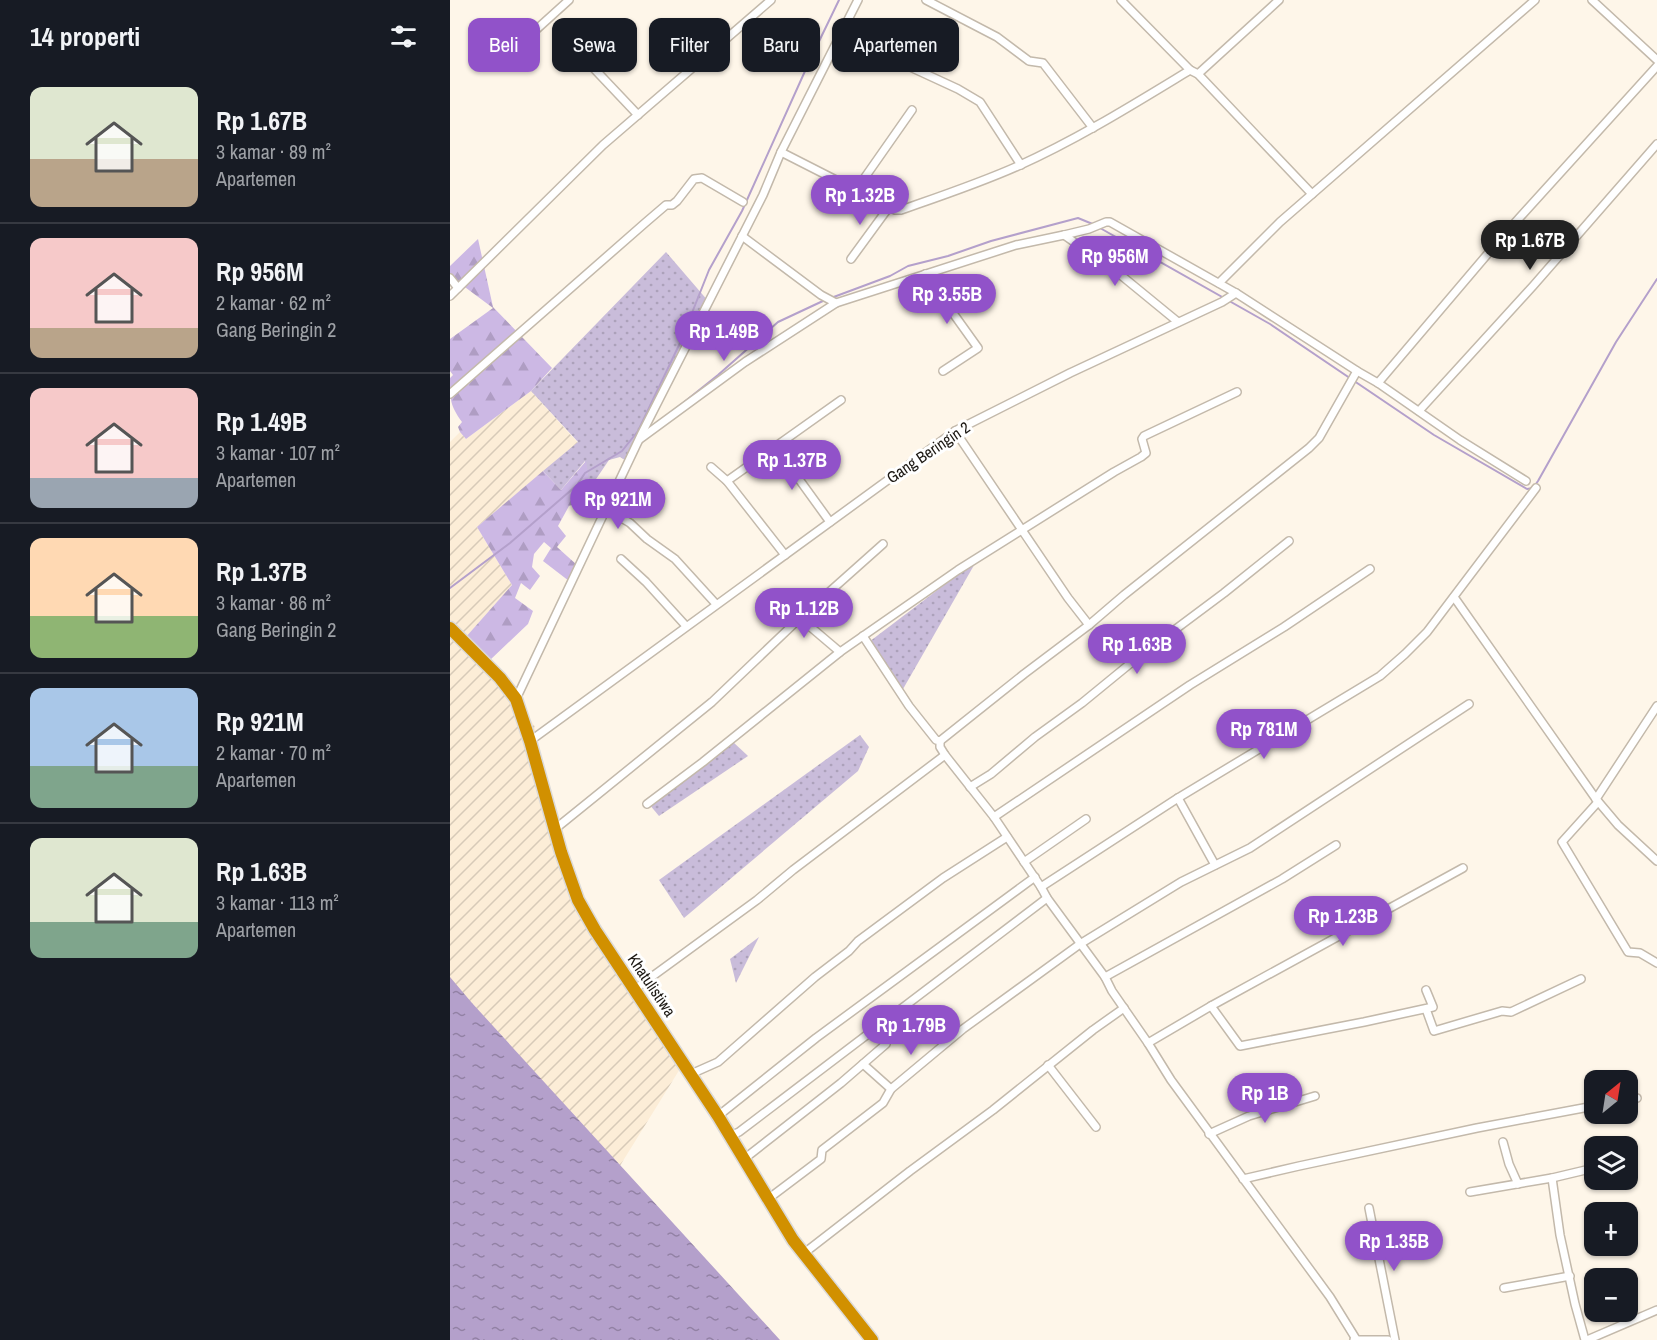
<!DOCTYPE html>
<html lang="id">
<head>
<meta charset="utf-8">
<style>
  body { margin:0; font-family:"Archivo Narrow",sans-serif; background:#242831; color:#f1f3f6; height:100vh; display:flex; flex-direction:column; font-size:22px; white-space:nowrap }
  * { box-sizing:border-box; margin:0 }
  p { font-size:20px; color:#9ea1a6 }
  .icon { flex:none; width:33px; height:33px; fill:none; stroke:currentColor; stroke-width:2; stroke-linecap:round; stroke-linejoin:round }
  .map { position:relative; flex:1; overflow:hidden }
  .panel { display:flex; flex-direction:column; background:#171b24; width:450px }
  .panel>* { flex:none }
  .banner { position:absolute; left:18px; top:18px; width:570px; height:54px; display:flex; gap:12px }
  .needle { width:39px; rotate:30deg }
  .tools { position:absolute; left:1134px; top:1070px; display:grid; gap:12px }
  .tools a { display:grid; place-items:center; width:54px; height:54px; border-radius:12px; background:#171b24; box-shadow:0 2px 4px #0004; font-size:30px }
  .price { position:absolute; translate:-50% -51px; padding:0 14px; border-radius:21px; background:#9152c9; color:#fff; font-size:20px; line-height:39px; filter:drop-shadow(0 2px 3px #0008) }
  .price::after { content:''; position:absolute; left:50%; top:36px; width:18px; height:14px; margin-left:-9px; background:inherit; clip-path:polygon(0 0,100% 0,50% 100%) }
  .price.selected { background:#222; color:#fff }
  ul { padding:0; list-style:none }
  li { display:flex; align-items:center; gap:18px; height:150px; padding:0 30px }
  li+li { border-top:2px solid #363941 }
  li span { display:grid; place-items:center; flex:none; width:168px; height:120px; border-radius:12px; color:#555 }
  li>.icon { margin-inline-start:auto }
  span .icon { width:72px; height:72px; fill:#fffc; stroke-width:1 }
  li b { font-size:26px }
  h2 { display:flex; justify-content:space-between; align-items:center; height:72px; padding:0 30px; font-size:26px }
  .pill { padding:0 21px; border-radius:12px; background:#171b24; box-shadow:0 2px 4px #0004; font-size:21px; line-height:54px }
  .pill.selected { background:#9152c9; color:#fff }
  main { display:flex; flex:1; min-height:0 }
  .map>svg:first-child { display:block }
  .industrial { fill:url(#industrial-furrows) }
  .grass { fill:url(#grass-dots) }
  .forest { fill:url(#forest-firs) }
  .water { fill:url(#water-ripples) }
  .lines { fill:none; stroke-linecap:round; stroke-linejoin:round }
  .stream { stroke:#b4a0cb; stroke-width:2 }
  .street-casing { stroke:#c3b9ab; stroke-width:10 }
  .highway-casing { stroke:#dbdad9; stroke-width:15 }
  .street { stroke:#fff; stroke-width:7 }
  .highway { stroke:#d19000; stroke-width:12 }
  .labels { text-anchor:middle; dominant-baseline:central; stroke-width:6; stroke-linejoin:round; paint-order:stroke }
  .street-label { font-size:16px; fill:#1c1813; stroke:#fff }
</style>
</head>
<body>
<main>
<section class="panel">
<h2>14 properti<svg class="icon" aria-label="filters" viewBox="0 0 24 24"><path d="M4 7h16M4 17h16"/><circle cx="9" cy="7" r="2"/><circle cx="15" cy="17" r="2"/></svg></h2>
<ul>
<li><span style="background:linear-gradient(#dfe7d0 60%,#b9a48a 0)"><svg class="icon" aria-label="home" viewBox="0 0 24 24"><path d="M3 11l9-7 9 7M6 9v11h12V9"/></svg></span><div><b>Rp 1.67B</b><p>3 kamar · 89 m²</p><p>Apartemen</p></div></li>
<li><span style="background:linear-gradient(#f6c9c9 75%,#b9a48a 0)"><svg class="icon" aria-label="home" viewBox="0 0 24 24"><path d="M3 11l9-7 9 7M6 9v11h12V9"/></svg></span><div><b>Rp 956M</b><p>2 kamar · 62 m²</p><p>Gang Beringin 2</p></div></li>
<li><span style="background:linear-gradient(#f6c9c9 75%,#9aa5b1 0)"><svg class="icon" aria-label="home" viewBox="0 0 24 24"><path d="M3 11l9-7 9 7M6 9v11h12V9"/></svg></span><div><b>Rp 1.49B</b><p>3 kamar · 107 m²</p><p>Apartemen</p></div></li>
<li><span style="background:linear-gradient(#ffd9b3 65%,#8fb573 0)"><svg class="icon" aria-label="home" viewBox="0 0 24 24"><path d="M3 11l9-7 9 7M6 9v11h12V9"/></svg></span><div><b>Rp 1.37B</b><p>3 kamar · 86 m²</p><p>Gang Beringin 2</p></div></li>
<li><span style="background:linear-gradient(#a9c7e8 65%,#7fa58c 0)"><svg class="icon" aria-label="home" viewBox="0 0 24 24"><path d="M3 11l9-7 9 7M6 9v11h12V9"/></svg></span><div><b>Rp 921M</b><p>2 kamar · 70 m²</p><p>Apartemen</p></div></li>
<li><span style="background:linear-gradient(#dfe7d0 70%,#7fa58c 0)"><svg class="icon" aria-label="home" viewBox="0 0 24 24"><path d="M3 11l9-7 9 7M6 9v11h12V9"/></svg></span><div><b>Rp 1.63B</b><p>3 kamar · 113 m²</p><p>Apartemen</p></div></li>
</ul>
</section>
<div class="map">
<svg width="1207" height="1340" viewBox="0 0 1207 1340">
  <defs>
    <pattern id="industrial-furrows" width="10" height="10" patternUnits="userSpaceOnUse" patternTransform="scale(1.5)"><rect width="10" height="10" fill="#fcedd7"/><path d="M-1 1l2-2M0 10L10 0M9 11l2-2" fill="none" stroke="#d7cab8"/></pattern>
    <pattern id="grass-dots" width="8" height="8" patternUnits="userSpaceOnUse" patternTransform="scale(1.5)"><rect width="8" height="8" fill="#c9bcda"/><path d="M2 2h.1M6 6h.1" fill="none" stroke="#aca1ba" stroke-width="1.8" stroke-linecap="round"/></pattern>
    <pattern id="forest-firs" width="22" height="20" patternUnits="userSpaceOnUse" patternTransform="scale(1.5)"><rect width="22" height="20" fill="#ccb8e4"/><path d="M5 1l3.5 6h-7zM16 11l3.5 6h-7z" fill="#af9dc3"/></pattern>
    <pattern id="water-ripples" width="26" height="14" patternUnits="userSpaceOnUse" patternTransform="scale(1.5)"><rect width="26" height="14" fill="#b4a0cb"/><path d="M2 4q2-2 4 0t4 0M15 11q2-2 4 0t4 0" fill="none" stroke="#9281a4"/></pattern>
  </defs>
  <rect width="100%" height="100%" fill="#fef6e9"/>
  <polygon class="industrial" points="81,391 128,443 27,527 62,585 15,638 60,685 85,727 89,763 103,829 145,927 233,1064 163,1177 0,982 0,442 10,432 16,439"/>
  <g class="grass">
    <polygon points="216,252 259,302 178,462 170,457 159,460 140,488 135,461 111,490 93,471 128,442 81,391"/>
    <polygon points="527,560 449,696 415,645"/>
    <polygon points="410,735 419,747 408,771 234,918 209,880"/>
    <polygon points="282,741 298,756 209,816 199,804"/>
    <polygon points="309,937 286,983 280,959"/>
  </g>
  <g class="forest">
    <path d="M28 239 43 307 102 368 81 391 16 439 10 432 8 427 12 422C0 405 0 400 0 378L3 375 0 371V339L43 308 0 276V266Z"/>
    <polygon points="136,461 140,488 131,502 119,506 108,526 116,536 107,547 127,565 119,581 93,561 101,548 94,542 84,554 82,567 90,576 80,590 71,583 65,598 83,611 78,624 39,661 15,638 62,585 27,527 93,471 111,490"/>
  </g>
  <polygon class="water" points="0,977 22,1003 330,1340 0,1340"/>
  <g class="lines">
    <g class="stream">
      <polyline points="650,228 820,324 984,435 1077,489 1083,488 1088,481 1166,342 1207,279"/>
      <polyline points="381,298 440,276 458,266 498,256 541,241 628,218 645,225"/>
      <polyline points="228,407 268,375 328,322 375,300"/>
      <polyline points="0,588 60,543 127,485 135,473 172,451 188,431 230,343 259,270 292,211 360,60 389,0"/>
    </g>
    <defs>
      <g id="street">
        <polyline points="476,0 547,37 579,61 593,63 643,128"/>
        <polyline points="1142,0 1207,60"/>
        <polyline points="391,35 508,89 530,102 571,165"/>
        <polyline points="116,39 188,115"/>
        <polyline points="57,56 119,0"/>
        <polyline points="740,70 748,74 862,194"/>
        <polyline points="748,74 829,0"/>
        <path d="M331 152 445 210H451C491 196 530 183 568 166 628 139 684 104 740 70L671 0"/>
        <polyline points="406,190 462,110"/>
        <polyline points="614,235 667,272 728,322"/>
        <polyline points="401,259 439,207"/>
        <polyline points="475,274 528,348 493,371"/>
        <polyline points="0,278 8,288"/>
        <polyline points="769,283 830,222 1085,0"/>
        <polyline points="0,296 153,145 321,0"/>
        <polyline points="386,303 566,245 614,235 639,229 656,222 660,222 786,293 907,371 928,383 1010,440 1076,481"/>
        <polyline points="928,383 1052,237 1207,66"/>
        <polyline points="0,394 195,223 216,205 222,205 227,201 244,179 252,178 293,202"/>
        <polyline points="969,411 1083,286 1207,144"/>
        <polyline points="505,431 618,598 639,625"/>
        <polyline points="190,439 295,362 386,303 371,295 292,236"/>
        <polyline points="325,446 380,522"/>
        <polyline points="261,467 277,481 335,555"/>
        <polyline points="277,481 391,400"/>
        <polyline points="156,509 180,523 197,539 225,559 266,604"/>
        <polyline points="171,559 196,582 236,626"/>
        <polyline points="1004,597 1146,799 1168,825 1207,861"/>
        <polyline points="350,618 390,652"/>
        <polyline points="413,636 459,706 486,740 490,741 490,747 495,755 544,817 591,887 597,898 655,977 662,991 698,1043 721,1080 880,1297 906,1339"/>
        <polyline points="66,699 192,433 313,195 331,152 408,0"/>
        <polyline points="80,741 505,431 620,373 772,302 786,293"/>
        <polyline points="490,741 574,674 639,625 674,595 859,448 869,438 907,371"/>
        <polyline points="520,787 541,774 585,737 632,703 687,658 774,593 839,541"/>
        <polyline points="728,798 765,865"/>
        <polyline points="1146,799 1207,706"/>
        <polyline points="1148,802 1112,842 1178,952 1190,953 1207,963"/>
        <polyline points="197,804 253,762 390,652 508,570 664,472 691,457 696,453 692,439 694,436 787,392"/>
        <polyline points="544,817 740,685 834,627 920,569"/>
        <polyline points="105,829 262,702 350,618 433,544"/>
        <polyline points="574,862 636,819"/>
        <polyline points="591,887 728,798 930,676 955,654 977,632 1086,488"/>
        <polyline points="655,977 832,879 886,845"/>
        <polyline points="185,989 307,900 343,870 495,755"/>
        <polyline points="761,1006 1013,868"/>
        <polyline points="976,1009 984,1031 1052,1011 1061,1012 1131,979"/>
        <polyline points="698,1043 761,1006 790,1046 914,1022 983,1007 976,990"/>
        <polyline points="413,1064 441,1089"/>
        <polyline points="598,1065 646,1127"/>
        <polyline points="241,1074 268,1062 365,977 399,951 408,941 493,878 557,837"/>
        <polyline points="1178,1100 1187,1098"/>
        <polyline points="268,1116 366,1038 585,877"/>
        <polyline points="759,1134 799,1116 865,1096"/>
        <polyline points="280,1136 289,1132 597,898"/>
        <polyline points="1053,1142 1059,1164 1068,1184"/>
        <polyline points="294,1159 391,1083 436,1044"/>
        <polyline points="1102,1178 1110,1235 1125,1304 1135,1340"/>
        <polyline points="793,1179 849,1166 1027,1128 1144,1106"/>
        <polyline points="1020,1192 1102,1178 1144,1168"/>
        <polyline points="318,1199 371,1159 372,1150 433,1103 441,1089 513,1029 630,944 731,882 800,848 1019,704"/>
        <polyline points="919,1208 945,1340"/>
        <polyline points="916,1240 925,1239"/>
        <polyline points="353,1254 460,1171 543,1110 643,1030 674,1008"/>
        <polyline points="1054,1288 1120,1276"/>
        <polyline points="904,1340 938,1340"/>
        <polyline points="1137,1340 1207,1310"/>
      </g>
      <polyline id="highway" points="0,628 50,678 66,699 80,741 111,852 128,900 145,930 268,1116 343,1240 422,1340"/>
    </defs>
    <use href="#street" class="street-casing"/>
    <use href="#highway" class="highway-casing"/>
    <use href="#street" class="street"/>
    <use href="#highway" class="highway"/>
  </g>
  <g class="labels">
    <g class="street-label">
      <text transform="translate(478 452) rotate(-34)">Gang Beringin 2</text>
      <text transform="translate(202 985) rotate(56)">Khatulistiwa</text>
    </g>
  </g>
</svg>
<div class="tools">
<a><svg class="needle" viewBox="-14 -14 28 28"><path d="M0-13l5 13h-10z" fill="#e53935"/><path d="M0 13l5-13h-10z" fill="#9ea1a6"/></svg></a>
<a><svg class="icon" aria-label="layers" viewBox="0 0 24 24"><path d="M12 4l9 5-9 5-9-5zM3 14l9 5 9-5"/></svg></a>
<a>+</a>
<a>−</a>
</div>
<b class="price" style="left:410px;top:226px">Rp 1.32B</b>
<b class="price selected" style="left:1080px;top:271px">Rp 1.67B</b>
<b class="price" style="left:665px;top:287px">Rp 956M</b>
<b class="price" style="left:497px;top:325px">Rp 3.55B</b>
<b class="price" style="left:274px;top:362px">Rp 1.49B</b>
<b class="price" style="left:342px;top:491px">Rp 1.37B</b>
<b class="price" style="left:168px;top:530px">Rp 921M</b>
<b class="price" style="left:354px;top:639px">Rp 1.12B</b>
<b class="price" style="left:687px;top:675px">Rp 1.63B</b>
<b class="price" style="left:814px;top:760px">Rp 781M</b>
<b class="price" style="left:893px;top:947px">Rp 1.23B</b>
<b class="price" style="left:461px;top:1056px">Rp 1.79B</b>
<b class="price" style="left:815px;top:1124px">Rp 1B</b>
<b class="price" style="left:944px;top:1272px">Rp 1.35B</b>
<div class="banner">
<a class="pill selected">Beli</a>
<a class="pill">Sewa</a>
<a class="pill">Filter</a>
<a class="pill">Baru</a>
<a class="pill">Apartemen</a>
</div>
</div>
</main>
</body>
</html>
